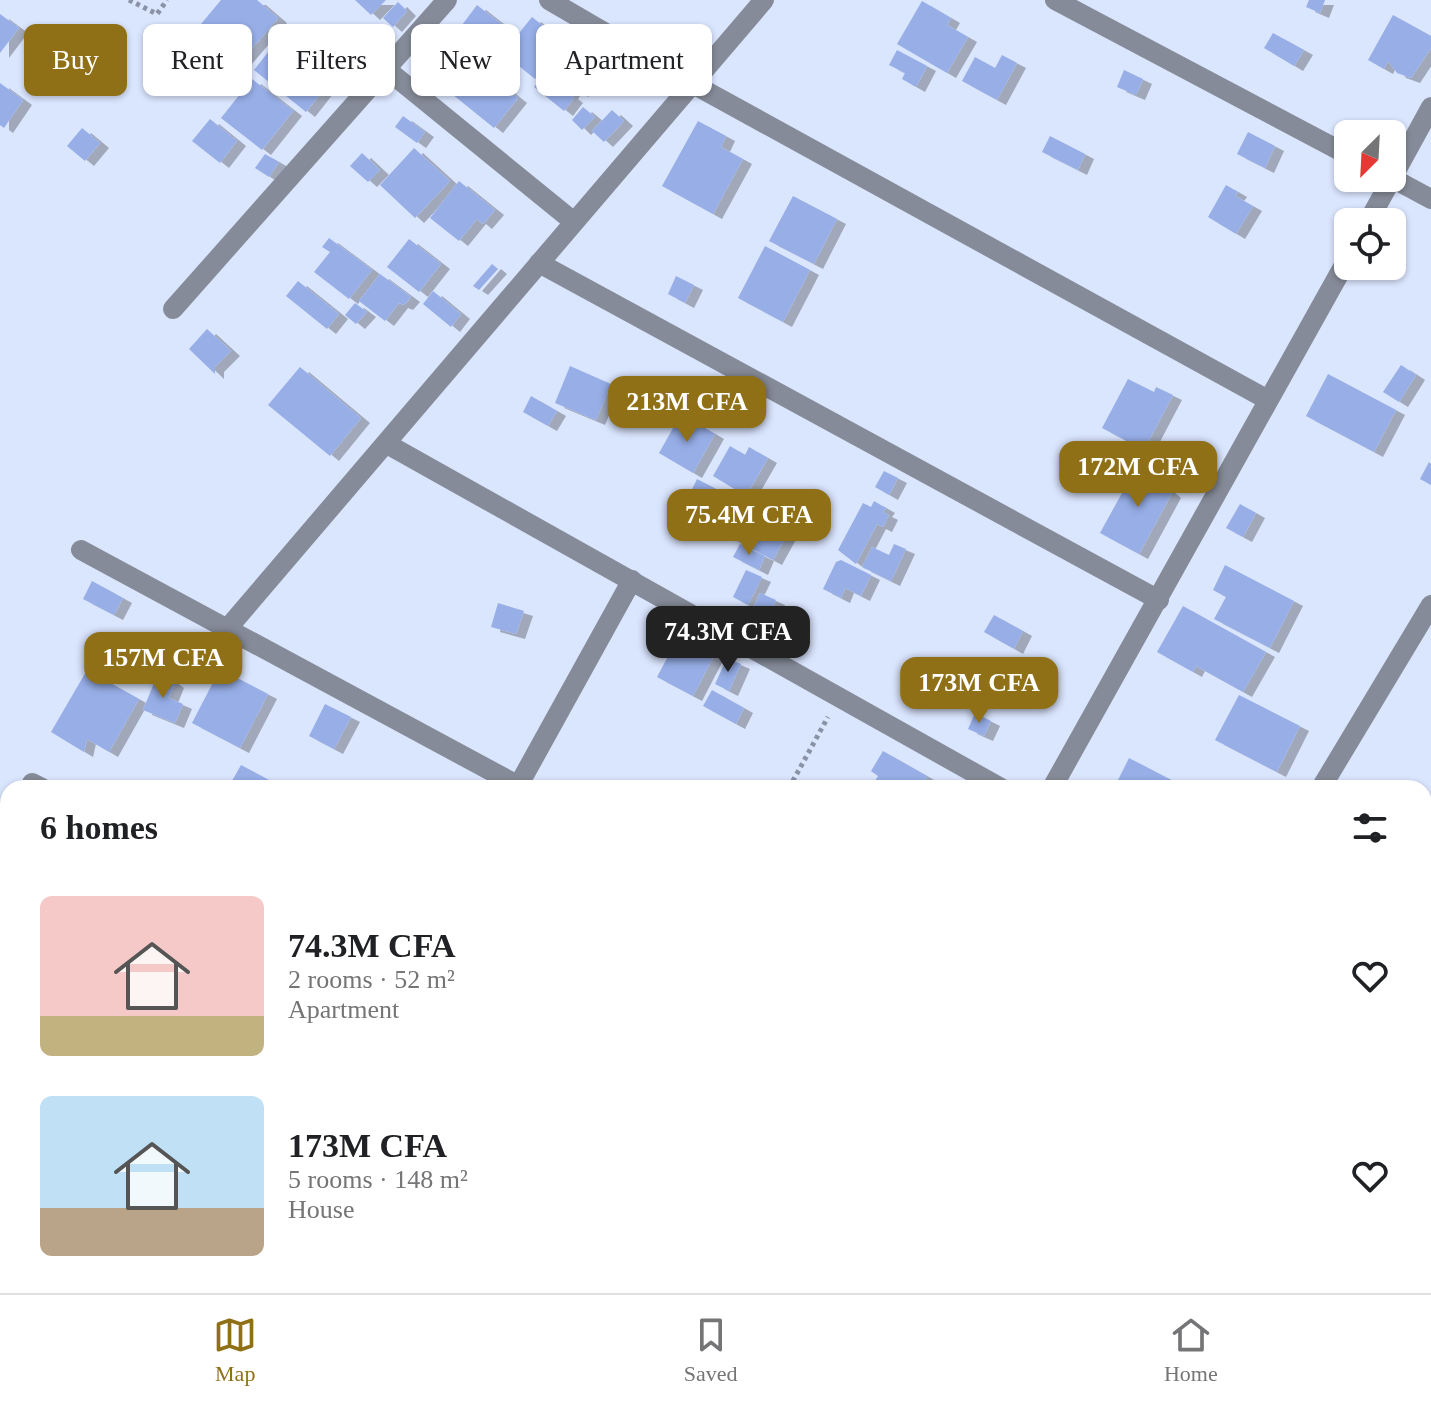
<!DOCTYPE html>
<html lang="en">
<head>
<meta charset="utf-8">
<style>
  body { margin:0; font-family:"Times New Roman",serif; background:#f2f2f2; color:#202124; height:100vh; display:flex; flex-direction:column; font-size:30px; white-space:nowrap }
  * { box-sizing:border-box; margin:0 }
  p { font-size:26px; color:#757577 }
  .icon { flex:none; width:44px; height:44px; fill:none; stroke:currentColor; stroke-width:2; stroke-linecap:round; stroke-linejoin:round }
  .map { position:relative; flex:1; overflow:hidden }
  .details { position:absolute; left:0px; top:780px; width:1432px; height:514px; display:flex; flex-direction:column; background:#fff; border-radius:24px 24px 0 0; box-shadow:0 2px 6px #0004 }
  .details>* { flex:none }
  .guide { position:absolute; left:24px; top:24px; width:800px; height:72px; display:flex; gap:16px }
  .needle { width:52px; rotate:204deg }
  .fabs { position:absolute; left:1334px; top:120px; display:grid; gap:16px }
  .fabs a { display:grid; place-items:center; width:72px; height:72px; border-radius:12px; background:#fff; box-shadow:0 2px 6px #0004; font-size:40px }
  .price { position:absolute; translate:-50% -68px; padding:0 18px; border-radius:16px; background:#907016; color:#fff; font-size:26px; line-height:52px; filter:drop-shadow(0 2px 4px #0008) }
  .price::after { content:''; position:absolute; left:50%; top:48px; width:24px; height:18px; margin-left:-12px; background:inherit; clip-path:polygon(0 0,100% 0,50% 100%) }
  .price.current { background:#222; color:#fff }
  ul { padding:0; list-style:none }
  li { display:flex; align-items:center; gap:24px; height:200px; padding:0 40px }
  li span { display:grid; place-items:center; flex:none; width:224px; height:160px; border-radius:12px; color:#555 }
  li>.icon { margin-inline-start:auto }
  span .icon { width:96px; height:96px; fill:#fffc; stroke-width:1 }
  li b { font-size:34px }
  h2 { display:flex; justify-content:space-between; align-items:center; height:96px; padding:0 40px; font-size:34px }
  .chip { padding:0 28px; border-radius:12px; background:#fff; box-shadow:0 2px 6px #0004; font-size:28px; line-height:72px }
  .chip.current { background:#907016; color:#fff }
  .dock { display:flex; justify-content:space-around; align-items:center; height:112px; border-top:2px solid #e0e0e0; background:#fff; font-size:22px; color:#757577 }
  .dock a { display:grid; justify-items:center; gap:4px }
  .dock .current { color:#907016 }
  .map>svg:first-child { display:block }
  .building { fill:#97aee7; filter:url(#shadow) }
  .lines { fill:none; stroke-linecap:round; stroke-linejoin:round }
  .path { stroke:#8a92a6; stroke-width:5; stroke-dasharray:4 4; stroke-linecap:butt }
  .street { stroke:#858b98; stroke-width:20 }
</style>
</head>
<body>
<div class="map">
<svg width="1431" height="1293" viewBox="0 0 1431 1293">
  <defs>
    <filter id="shadow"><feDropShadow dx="9" dy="5" stdDeviation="0" flood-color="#0004"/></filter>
  </defs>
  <rect width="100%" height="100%" fill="#dae5fe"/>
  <g class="building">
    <polygon points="221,0 257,0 278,18 242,60 201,24"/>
    <polygon points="355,0 386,0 371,15"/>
    <polygon points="1309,0 1325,0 1320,13 1306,7"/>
    <polygon points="922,1 951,18 947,25 968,37 947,73 897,44"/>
    <polygon points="398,2 407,11 393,27 383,18"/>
    <polygon points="477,5 508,29 493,49 462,25"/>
    <polygon points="0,14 19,28 0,53"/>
    <polygon points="1393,15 1431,36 1431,48 1411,78 1397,73 1388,61 1384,69 1368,60"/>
    <polygon points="532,17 564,42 535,79 503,53"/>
    <polygon points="1273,33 1304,50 1294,66 1264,48"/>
    <polygon points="354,35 374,51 354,75 334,59"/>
    <polygon points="276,42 328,84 306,112 254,70"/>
    <polygon points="450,43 518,98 494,128 426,73"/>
    <polygon points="897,50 927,66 916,87 902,79 905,73 889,65"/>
    <polygon points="558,55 589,79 579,92 573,88 569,94 574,98 564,111 534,87"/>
    <polygon points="1002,55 1017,63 997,100 962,81 975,57 995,68"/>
    <polygon points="1124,70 1143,79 1136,95 1117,87"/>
    <polygon points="252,79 293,111 262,150 221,118"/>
    <polygon points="0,83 23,100 4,128 0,125"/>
    <polygon points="583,107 595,117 582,130 572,120"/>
    <polygon points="612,110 624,121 604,142 592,131"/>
    <polygon points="403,116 425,132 417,143 395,127"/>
    <polygon points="210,119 237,141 220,163 192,141"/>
    <polygon points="698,121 726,136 721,147 743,159 713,214 662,186"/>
    <polygon points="82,128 100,143 85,161 67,146"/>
    <polygon points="1248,132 1275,146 1265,168 1237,154"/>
    <polygon points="1050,136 1085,154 1078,170 1042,152"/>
    <polygon points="414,148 450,181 415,218 380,185"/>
    <polygon points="362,153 380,170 368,182 350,166"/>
    <polygon points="265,154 279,162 269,177 255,168"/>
    <polygon points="459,181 495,210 483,224 477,219 459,241 430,218"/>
    <polygon points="1226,185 1238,192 1235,196 1253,206 1236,234 1208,217"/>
    <polygon points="793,196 837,219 814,264 769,241"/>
    <polygon points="329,238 372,270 349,299 314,272 330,252 322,247"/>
    <polygon points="409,239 441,264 419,292 387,267"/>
    <polygon points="765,246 810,270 783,322 738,298"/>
    <polygon points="492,264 498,269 479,290 473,286"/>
    <polygon points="380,274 411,297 404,305 399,303 385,321 359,301"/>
    <polygon points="676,276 694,285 685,303 668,294"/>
    <polygon points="298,281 339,314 327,329 286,296"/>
    <polygon points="433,291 461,314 451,327 423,304"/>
    <polygon points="355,303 367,312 356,324 345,315"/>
    <polygon points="207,329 231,351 215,367 215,374 189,349"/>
    <polygon points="1401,365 1416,375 1399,402 1383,392"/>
    <polygon points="570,366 611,384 596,420 555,403"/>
    <polygon points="300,367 361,418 330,456 268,405"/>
    <polygon points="1328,374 1396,410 1374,452 1306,416"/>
    <polygon points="1128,379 1154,392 1156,387 1173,395 1144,450 1102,428"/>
    <polygon points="531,396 557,411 548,426 523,412"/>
    <polygon points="681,414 715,434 693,473 659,453"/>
    <polygon points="730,446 745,455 749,447 768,458 746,496 713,476"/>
    <polygon points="1139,462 1170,479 1165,487 1172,493 1139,554 1100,533"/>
    <polygon points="1429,462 1431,464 1431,485 1420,479"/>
    <polygon points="884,471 898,478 889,495 875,487"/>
    <polygon points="697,479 726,494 723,501 731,505 723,521 715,517 707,531 691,523 693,519 681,512"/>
    <polygon points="874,501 886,508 883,512 889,515 883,527 877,524 856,564 838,550 863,503 871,507"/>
    <polygon points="1240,504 1256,513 1243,537 1226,528"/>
    <polygon points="749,506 790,529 773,560 732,538"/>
    <polygon points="740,544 765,556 759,570 733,557"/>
    <polygon points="894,544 906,549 891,581 862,567 872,547 889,555"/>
    <polygon points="841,560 871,575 861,596 845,588 841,598 823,589 836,562"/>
    <polygon points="1225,565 1294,601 1270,648 1214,619 1226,597 1213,590"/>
    <polygon points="746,570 762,577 748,605 733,597"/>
    <polygon points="92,581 123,598 114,615 83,599"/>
    <polygon points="760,593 776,600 769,616 753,609"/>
    <polygon points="498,603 524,611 516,634 491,627"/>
    <polygon points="1183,606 1266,652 1243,692 1196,666 1193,672 1157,652"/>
    <polygon points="994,615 1023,631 1014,649 984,632"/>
    <polygon points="681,632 717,650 693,696 657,677"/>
    <polygon points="727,658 741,664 729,691 715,684"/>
    <polygon points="220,669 268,694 240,748 192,723"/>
    <polygon points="87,670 139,699 109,752 87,739 84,752 51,732"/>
    <polygon points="159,671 175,683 169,698 183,704 175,723 143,710"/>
    <polygon points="712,690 744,708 736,724 703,706"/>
    <polygon points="1239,695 1300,726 1277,772 1215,740"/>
    <polygon points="325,704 351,717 334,749 309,736"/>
    <polygon points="975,713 991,721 984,736 968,729"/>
    <polygon points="883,751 927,776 921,788 871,788 878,776 871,771"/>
    <polygon points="1129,758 1187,788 1114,788"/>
    <polygon points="241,765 280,786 279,788 228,788"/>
    <polygon points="8,793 8,822 0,818 0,808"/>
    <polygon points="1431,1170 1431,1190 1424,1187 1424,1175"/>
    <polygon points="0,1173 8,1177 8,1204 0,1217"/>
    <polygon points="84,1286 136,1286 133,1293 81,1293"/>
    <polygon points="142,1286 207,1286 204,1293 139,1293"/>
    <polygon points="569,1286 589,1286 586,1293 568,1290"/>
  </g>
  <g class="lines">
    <g class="path">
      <polyline points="129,0 157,14 167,0"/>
      <polyline points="789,788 828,717"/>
      <polyline points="640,1286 646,1293"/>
    </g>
    <g class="street">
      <polyline points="549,0 693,84 1268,400"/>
      <polyline points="1055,0 1348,155"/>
      <polyline points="386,69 574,222"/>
      <polyline points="1392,178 1431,199"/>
      <polyline points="1368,222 1431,107"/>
      <polyline points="539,263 1159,600"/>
      <polyline points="173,309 447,0"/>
      <polyline points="387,444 1001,788"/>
      <polyline points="81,550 519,786"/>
      <polyline points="227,629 764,0"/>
      <polyline points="32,783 42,788"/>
      <polyline points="517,788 632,580"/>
      <polyline points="1052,788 1348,258"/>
      <polyline points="1321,788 1431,605"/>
      <polyline points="1424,1019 1431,1023"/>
      <polyline points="1424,1128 1431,1116"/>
      <polyline points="955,1286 968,1293"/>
      <polyline points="240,1293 244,1286"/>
      <polyline points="757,1293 761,1286"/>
      <polyline points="1053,1293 1056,1286"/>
      <polyline points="1320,1293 1324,1286"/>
    </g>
  </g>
</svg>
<div class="fabs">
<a><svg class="needle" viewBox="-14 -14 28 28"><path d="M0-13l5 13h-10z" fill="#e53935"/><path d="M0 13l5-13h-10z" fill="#757577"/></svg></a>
<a><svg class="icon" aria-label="locate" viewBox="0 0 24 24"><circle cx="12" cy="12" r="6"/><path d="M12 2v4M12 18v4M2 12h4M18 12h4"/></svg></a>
</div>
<b class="price" style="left:687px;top:444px">213M CFA</b>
<b class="price" style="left:1138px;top:509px">172M CFA</b>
<b class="price" style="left:749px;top:557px">75.4M CFA</b>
<b class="price current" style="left:728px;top:674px">74.3M CFA</b>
<b class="price" style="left:163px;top:700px">157M CFA</b>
<b class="price" style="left:979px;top:725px">173M CFA</b>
<div class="guide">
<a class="chip current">Buy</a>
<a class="chip">Rent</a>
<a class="chip">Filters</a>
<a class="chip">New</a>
<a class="chip">Apartment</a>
</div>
<section class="details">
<h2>6 homes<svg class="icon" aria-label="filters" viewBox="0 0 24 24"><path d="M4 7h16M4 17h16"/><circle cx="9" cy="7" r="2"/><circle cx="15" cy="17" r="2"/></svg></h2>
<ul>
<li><span style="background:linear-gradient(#f6c9c9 75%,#c2b280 0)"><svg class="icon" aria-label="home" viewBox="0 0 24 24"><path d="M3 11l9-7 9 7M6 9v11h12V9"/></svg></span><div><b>74.3M CFA</b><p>2 rooms · 52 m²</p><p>Apartment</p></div><svg class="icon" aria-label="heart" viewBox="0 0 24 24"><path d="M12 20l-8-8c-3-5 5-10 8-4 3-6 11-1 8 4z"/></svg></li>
<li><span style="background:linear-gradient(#bfe0f5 70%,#b9a48a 0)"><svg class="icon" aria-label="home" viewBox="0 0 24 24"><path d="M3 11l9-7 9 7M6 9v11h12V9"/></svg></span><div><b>173M CFA</b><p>5 rooms · 148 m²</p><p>House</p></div><svg class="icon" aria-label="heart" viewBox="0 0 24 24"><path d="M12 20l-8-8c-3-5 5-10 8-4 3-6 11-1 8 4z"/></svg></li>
</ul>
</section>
</div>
<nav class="dock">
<a class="current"><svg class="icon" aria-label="map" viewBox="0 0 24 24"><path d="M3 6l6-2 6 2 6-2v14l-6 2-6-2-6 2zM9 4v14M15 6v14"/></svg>Map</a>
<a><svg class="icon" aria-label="saved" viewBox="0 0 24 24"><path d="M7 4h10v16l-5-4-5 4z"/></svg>Saved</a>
<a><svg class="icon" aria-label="home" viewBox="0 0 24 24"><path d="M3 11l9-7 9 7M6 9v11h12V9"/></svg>Home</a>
</nav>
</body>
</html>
